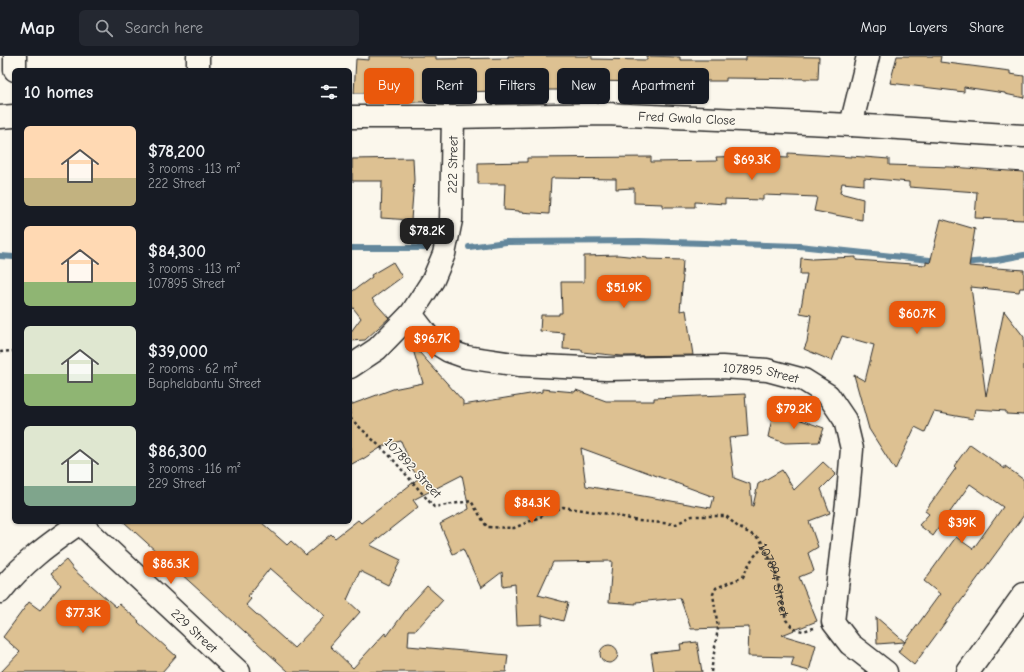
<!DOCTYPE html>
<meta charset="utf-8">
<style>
:root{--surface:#171b24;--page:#242831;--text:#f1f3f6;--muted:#9ea1a6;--line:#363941;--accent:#ea580c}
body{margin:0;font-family:"Comic Neue",sans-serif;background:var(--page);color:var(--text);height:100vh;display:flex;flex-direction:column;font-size:15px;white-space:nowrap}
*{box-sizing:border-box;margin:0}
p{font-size:13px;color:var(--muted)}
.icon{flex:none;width:22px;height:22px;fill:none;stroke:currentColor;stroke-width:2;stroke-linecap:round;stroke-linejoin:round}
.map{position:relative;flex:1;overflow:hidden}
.side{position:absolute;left:12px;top:12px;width:340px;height:456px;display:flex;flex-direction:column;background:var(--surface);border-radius:6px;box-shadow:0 1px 3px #0004}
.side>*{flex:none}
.hud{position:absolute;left:364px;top:12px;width:380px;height:36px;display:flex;gap:8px}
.price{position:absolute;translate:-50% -34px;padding:0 9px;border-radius:8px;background:var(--accent);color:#fff;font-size:13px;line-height:26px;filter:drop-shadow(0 1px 2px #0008)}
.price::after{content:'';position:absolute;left:50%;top:24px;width:12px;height:9px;margin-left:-6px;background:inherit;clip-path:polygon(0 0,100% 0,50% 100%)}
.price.active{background:#222;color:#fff}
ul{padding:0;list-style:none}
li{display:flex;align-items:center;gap:12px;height:100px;padding:0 12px}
li span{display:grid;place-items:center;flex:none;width:112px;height:80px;border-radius:6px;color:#555}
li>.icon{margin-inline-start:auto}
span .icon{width:48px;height:48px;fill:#fffc;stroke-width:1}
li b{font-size:17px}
h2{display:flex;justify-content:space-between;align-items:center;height:48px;padding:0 12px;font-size:17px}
.pill{padding:0 14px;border-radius:6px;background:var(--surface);box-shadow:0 1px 3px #0004;font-size:14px;line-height:36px}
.pill.active{background:var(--accent);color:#fff}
header{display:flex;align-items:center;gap:24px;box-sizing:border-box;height:56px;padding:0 20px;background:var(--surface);border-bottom:1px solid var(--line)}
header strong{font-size:19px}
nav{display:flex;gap:22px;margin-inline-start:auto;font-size:14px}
.search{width:280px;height:36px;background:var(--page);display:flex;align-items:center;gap:10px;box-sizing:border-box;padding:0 14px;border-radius:6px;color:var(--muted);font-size:15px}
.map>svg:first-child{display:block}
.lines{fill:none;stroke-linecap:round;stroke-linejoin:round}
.stream{stroke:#63879c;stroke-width:6}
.building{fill:#ddc192;stroke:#2b2b2b;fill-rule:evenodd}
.minor-casing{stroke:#2b2b2b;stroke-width:25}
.path{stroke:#2b2b2b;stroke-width:2.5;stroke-dasharray:3 3;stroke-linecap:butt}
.minor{stroke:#fbf7ec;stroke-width:22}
.labels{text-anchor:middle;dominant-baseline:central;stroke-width:3;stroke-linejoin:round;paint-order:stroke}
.street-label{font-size:13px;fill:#2b2b2b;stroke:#fbf7ec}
</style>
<header>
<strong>Map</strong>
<div class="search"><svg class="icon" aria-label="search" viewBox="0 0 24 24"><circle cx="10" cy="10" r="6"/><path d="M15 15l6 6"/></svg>Search here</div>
<nav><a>Map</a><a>Layers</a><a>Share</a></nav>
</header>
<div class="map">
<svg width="1024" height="616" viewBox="0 0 1024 616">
<rect width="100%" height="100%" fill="#fbf7ec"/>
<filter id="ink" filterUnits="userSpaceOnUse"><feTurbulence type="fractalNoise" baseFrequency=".025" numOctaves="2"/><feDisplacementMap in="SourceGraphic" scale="8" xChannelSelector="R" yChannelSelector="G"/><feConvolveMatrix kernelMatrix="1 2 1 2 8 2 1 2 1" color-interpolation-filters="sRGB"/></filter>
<g filter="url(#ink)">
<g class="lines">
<g class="stream">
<path d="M469,191l37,-5 134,-1 159,5 140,15"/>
<path d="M350,192h76"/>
<path d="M0,200l14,1"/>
<path d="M962,207l35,-3 27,-5"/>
</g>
</g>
<g class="building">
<path d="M369,0h67v3l72,-1v-2h84v3l55,1v-4l33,1v3h66v-4l73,1 -1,22 -92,-1v3h-47v2l-14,-1 -1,6h-18v-6l-54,-1v5h-19v4h-79v1l-59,2v9h-39v-9h-42l2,-34 13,1z"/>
<path d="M897,0h44l-1,6 70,9v3l14,2v22l-19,-4v-1l-41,-6v5l-74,-9z"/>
<path d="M788,97l63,4v-1l38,3v6l62,2 73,5v48l-49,-2 2,-26 -68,-5v-5l-45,-4v7l-22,-2 -2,10 23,6 -1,21 -48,-9 3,-14 -54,-2v5l-38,-1v5l-30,-2v5h-32v-3l-29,-1v-15l-18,1v-10l-63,-1 -2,1 -2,35 -30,-2v-1l-15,-1 1,-26h-27v-21l49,-1v-4l124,-1v5l66,-1 -1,-4 29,-1 43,2z"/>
<path d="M413,102l1,22 -3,40 -30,-2 1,-37h-30v-22z"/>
<path d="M941,163l34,10 -6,37 55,4v18h-4l-1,4 -48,-5 15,109 18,-85 20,26v78l-18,-1v-3l-31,-2 -2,10 -39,-7 -9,20 -10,-5 -20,43 -26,-41 -15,-54 11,6 9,-36 -32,-9 -10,25 -28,-12 3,-7 4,-27 -11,-2 7,-39h-7l1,-16 11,1 44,-2v3l70,5v-3l4,1z"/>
<path d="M618,199l29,3v1l36,1 -1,16h1l-3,35 6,-1 7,45 -72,1 -39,-4v-2l-19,-1 1,-16 -24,-2 1,-16h18v-2h3l-1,-31h23v-26z"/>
<path d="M393,206l9,15 -30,22 17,19 -24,22 -15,1v-8l11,-15 -11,-14v-11l22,-16 -1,-2z"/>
<path d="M411,287l52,58v4l79,-13v-3l33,3 1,-2 30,11h48v-3l91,-4 3,42 -19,2 5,40 16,6 2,22h1l5,-22 24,-14 12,20 29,-28 13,12 -15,15 9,24 -21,8 9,26 -10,6 6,18 -15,6 18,44 -35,14 34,10 -7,26 -18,-5 3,-9 -46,-1 1,-29 -58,2 -11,-31 -44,4v2l-27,-2 3,-41 -59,1 -15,33 30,8 -5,18 -21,-6v9l-25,1 -2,-41 -12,2 -1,-14 -21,16 -18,-39 -10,5 -13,-30 29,-15 -7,-34 -49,25 5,7 -48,38 31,15 -13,25 -28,-14 -13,29 13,12 -30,34 23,22 32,-35 2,3 22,-30 18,-20 16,14 -27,30h-7l-1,16 100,9 -2,17h-217l-165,-150h137l26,23 4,-4 15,14 25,-21 4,4 23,-18 3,3 58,-45 -6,-8 -12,-29 -16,4 -22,14v-1l-13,7v-60l43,-16 30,-6zM581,392l133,49 -3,11 -125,-22zM270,512l55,48 -31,32 -48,-43 5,-6 -3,-3z"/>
<path d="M773,358l25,5 26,9 -5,14 -34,1 -17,-6z"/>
<path d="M970,388l35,25v-3l19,14v35l-110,150 -16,-13 7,-10 -28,2 -1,-27 29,25 35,-48 -16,-13 32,-44 17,12 30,-42 -33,-23 -37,52 -14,-11 10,-11 -4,-3 31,-43 -2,-2z"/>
<path d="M66,504l8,10 42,37 3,-3 20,17 -1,1 38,34 -14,16h-161l19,-20 -17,-15 26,-35 11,8 21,-25 -10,-12z"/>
<path d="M697,586l5,30h-48l-3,-19 30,-3 -1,-6z"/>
<circle cx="609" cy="598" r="9"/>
</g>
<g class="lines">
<defs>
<g id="minor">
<path d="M198,0v14"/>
<path d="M15,14v-14"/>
<path d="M0,61l14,-1"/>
<path id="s2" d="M350,61h103l153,-3 245,11 173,11"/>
<path d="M851,69l17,-69"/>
<path id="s3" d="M411,258l20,26 18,11 17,6 54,8 86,4 116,-2 45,3 37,10 24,15 17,25 7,29 -4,45 -15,128 17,22 36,28"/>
<path id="s4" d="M350,311l27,-18 34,-35 22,-34 11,-26 7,-34 2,-103"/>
<path id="s5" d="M80,467l159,149"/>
<path d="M0,536c22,-29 52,-50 81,-70"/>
<path d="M968,616l56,-78"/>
</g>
</defs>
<use href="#minor" class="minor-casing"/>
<g class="path">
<path d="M0,296l14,-1"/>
<path id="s1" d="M350,362l40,38 44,51 37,-6 16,26 27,1 49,-21 52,8 23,6 38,3 16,-8h34l12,11 22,12 15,30 11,51 8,9 9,2 11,-3"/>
<path d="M711,616l7,-44 -5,-34 3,-6 27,-11c6,-14 9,-20 21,-30"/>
</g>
<use href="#minor" class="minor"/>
</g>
</g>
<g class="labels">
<g class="street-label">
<text stroke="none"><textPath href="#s2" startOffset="337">Fred Gwala Close</textPath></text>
<text stroke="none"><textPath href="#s4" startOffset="240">222 Street</textPath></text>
<text stroke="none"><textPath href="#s3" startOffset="368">107895 Street</textPath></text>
<text transform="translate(413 412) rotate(47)">107892 Street</text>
<text stroke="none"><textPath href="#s1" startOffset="522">107894 Street</textPath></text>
<text stroke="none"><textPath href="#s5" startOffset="157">229 Street</textPath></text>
</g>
</g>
</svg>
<b class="price" style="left:752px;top:125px">$69.3K</b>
<b class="price active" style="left:427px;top:196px">$78.2K</b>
<b class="price" style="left:624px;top:253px">$51.9K</b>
<b class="price" style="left:917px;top:279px">$60.7K</b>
<b class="price" style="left:432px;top:304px">$96.7K</b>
<b class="price" style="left:794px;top:374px">$79.2K</b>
<b class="price" style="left:532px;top:468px">$84.3K</b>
<b class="price" style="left:962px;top:488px">$39K</b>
<b class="price" style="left:171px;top:529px">$86.3K</b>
<b class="price" style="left:83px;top:578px">$77.3K</b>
<div class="hud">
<a class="pill active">Buy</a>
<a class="pill">Rent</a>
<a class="pill">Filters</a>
<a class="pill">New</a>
<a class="pill">Apartment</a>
</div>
<section class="side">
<h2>10 homes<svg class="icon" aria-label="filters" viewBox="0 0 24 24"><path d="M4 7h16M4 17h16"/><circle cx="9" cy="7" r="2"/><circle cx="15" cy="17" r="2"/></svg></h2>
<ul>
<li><span style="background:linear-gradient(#ffd9b3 65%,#c2b280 0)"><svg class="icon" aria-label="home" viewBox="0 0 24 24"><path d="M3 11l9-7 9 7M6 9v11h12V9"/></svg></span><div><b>$78,200</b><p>3 rooms · 113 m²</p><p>222 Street</p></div></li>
<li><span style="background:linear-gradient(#ffd9b3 70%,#8fb573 0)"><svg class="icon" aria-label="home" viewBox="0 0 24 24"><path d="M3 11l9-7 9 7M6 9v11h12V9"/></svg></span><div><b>$84,300</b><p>3 rooms · 113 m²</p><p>107895 Street</p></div></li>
<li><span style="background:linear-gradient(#dfe7d0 60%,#8fb573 0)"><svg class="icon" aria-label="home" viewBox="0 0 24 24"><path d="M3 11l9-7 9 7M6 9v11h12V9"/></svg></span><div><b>$39,000</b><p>2 rooms · 62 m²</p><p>Baphelabantu Street</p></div></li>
<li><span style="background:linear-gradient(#dfe7d0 75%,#7fa58c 0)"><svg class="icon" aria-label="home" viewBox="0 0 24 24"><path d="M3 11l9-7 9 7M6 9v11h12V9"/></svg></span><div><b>$86,300</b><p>3 rooms · 116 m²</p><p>229 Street</p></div></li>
</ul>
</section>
</div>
